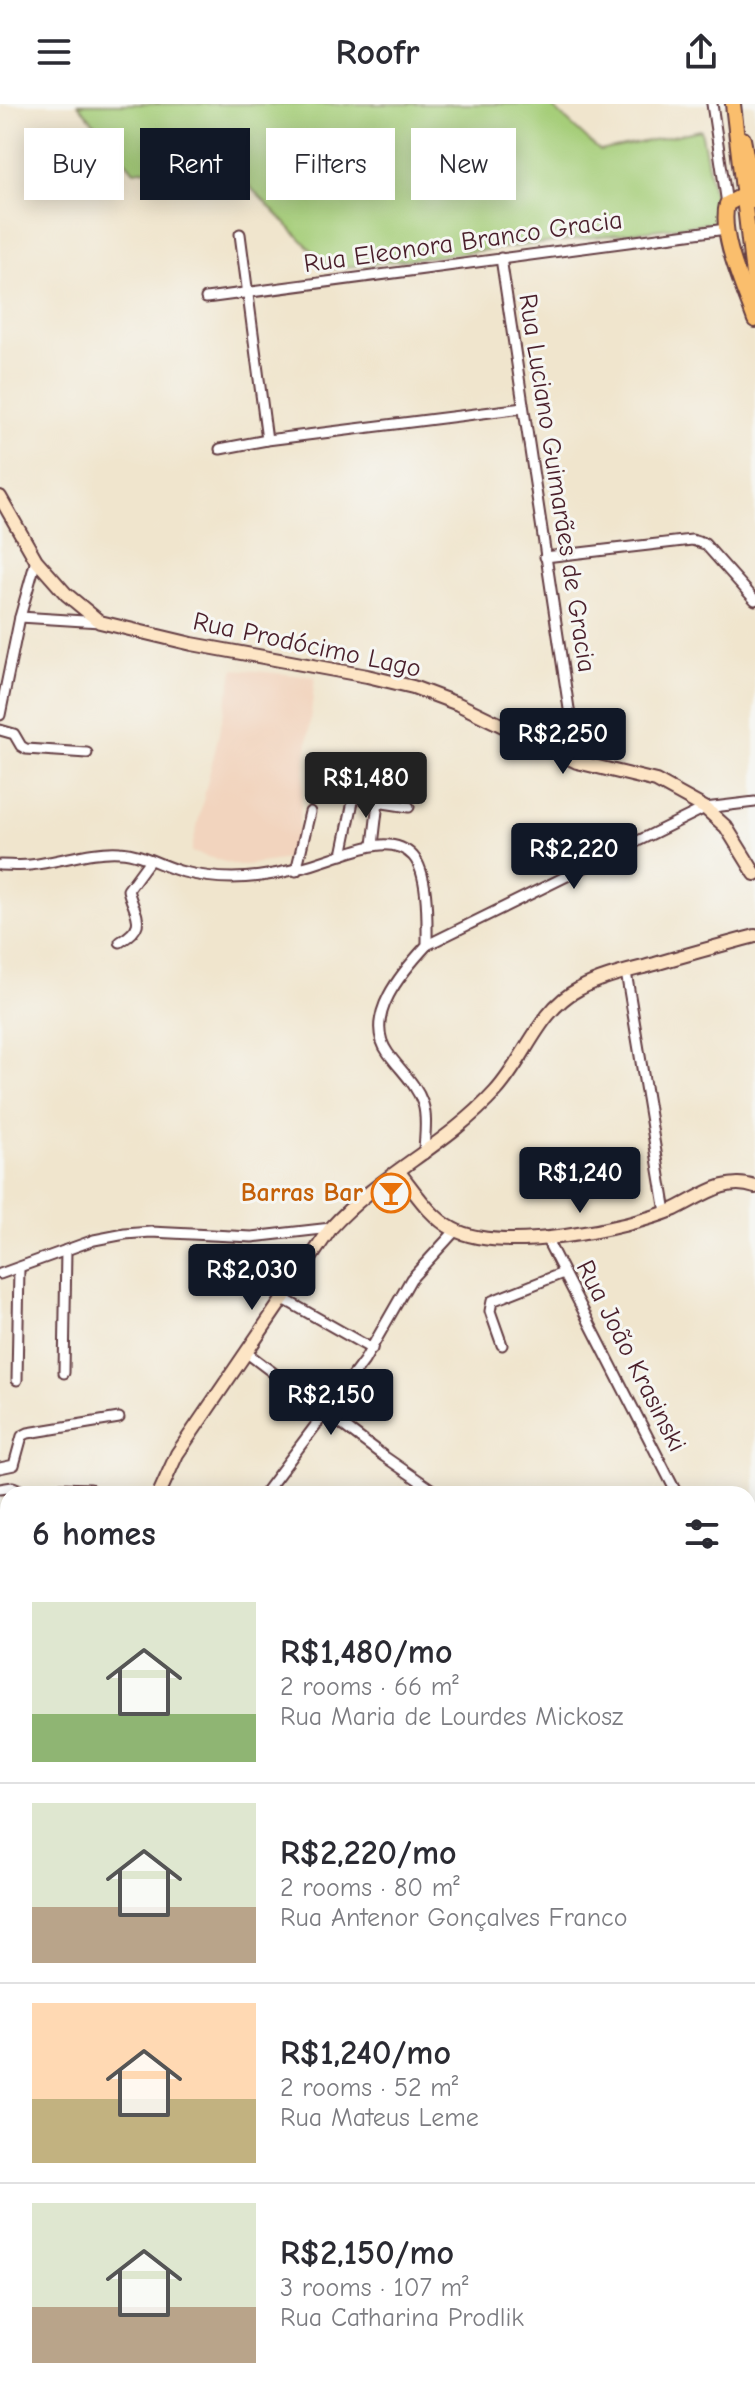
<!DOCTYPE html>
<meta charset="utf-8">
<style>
:root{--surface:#fff;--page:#f2f2f3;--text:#2b2b33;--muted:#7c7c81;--line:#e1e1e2;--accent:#111827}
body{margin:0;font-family:"Comic Neue",sans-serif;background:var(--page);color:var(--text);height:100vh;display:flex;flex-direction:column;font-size:30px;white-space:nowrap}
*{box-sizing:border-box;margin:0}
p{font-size:26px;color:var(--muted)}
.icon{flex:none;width:44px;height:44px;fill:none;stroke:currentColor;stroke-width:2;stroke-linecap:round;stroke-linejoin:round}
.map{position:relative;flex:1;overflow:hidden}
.drawer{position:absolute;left:0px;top:1382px;width:756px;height:912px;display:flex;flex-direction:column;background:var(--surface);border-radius:24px 24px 0 0;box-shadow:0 4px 20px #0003}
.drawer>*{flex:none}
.top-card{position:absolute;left:24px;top:24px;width:708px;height:72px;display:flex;gap:16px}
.price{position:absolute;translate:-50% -68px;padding:0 18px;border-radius:8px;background:var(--accent);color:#fff;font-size:26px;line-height:52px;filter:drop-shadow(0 2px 4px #0008)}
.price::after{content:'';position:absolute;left:50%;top:48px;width:24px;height:18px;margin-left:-12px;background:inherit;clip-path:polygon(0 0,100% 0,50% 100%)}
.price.selected{background:#222;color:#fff}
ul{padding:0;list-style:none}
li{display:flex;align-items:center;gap:24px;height:200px;padding:0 32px}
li+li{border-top:2px solid var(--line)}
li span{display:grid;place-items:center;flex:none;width:224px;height:160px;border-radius:0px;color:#555}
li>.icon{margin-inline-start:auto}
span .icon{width:96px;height:96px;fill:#fffc;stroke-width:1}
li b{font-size:34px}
h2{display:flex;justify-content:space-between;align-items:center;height:96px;padding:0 32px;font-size:34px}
.tag{padding:0 28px;border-radius:0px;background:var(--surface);box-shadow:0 4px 20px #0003;font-size:28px;line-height:72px}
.tag.selected{background:var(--accent);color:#fff}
header{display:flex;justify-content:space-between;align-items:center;height:104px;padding:0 32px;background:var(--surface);font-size:36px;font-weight:700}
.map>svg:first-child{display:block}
.built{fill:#f2d4be}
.green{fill:#a6ce79;stroke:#787652;stroke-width:2}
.water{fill:#51bbce;stroke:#4e6d7c;stroke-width:2}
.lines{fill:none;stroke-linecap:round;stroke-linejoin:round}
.street-casing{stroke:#633d43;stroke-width:13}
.secondary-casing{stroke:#633d43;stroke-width:16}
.primary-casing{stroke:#633d43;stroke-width:18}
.street{stroke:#fff;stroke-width:9}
.secondary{stroke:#fde5c5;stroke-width:12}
.primary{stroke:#fabe6d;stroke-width:14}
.labels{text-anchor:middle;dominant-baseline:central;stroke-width:6;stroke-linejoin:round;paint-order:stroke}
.street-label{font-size:26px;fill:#4a1f2b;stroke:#f6f6f2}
.food-label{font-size:26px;font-weight:bold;fill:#c56008;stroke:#f6f6f2;text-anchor:end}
</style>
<header><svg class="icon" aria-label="menu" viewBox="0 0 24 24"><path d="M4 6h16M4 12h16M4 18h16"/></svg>Roofr<svg class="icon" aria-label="share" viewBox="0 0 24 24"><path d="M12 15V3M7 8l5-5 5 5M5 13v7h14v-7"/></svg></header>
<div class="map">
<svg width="755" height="2294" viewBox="0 0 755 2294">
<rect width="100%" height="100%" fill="#f6f6f2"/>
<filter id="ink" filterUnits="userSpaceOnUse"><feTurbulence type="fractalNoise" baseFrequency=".0125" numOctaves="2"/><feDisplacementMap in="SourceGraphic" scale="16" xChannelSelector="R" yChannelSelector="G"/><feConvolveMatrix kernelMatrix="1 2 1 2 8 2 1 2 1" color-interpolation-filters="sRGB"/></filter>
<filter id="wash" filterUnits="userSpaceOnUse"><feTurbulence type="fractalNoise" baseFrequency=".006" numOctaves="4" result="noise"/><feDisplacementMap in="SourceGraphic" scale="32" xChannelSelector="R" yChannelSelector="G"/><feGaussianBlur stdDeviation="1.8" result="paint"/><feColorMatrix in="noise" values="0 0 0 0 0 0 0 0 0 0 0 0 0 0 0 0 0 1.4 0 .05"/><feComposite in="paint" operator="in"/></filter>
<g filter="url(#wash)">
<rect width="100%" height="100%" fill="#f0e5cd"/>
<path class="built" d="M234,565l81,8 -20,181 -56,8 -48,-14z"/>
<g class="green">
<path d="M78,0h471l51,47 101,-21 18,92 -389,47 -107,-110 -89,12z"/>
<path d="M748,2075h7v101l-7,-4z"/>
<path d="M121,2286h61l-18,8h-43z"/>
<path d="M210,2286h480l-3,8h-470z"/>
</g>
<path class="water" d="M229,2286h57l-1,8h-46z"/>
</g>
<g filter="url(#ink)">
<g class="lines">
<defs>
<g id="street">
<path d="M712,0l15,100"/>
<path d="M240,130l27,206"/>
<path d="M501,154l76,504"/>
<path d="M206,194l520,-69"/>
<path d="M220,345l47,-9 256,-32"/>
<path d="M545,453l147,-17 13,4 50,56"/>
<path d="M20,513l80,5"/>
<path d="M0,611l20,-98 16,-57"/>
<path d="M0,626l14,4 7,12 5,3 61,4"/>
<path d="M364,696l45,7"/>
<path d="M373,741l5,-43"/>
<path d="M342,751l16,-78"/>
<path d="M0,761c10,0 20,1 30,0 30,-3 61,-15 90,-13 22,1 43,15 64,20 51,13 100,3 148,-14 24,-8 60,-24 81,-2 16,18 14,66 14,89 -24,26 -65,72 -39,108 12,17 28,30 35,51 5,15 1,34 1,50"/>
<path d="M296,767l14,-59"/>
<path d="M120,838c29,-17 15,-26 8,-52l22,-30"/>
<path d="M427,841l278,-137 50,-6"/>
<path d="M626,868l40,240"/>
<path d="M546,1134l131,256"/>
<path d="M0,1170l94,-34 31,-6 26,-2 101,5 79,-9"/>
<path d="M282,1194l90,51"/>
<path d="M502,1241l-12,-34 2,-10 71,-28"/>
<path d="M247,1249l138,104 52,36"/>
<path d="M64,1269l2,-123"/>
<path d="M17,1276l2,-112"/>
<path d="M0,1364l14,-3 8,-29 6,-3 91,-15"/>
<path d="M61,1384l29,1 2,5"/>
<path d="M0,1385l13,-2 7,3 1,4"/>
<path d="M264,1390l100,-133 47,-82 44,-48"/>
<path d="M748,1476l7,4"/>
<path d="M748,1772l7,-7"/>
<path d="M748,1781l7,11"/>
</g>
<g id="secondary">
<path d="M0,393l36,63 30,34 34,28 92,22 175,32 46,11 45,17 119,58 79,19 49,27 21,19 29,47"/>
<path d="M399,1068c16,20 31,45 54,57 48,26 174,0 222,-20 26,-12 50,-33 80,-22"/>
<path d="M159,1390l18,-40 154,-226c48,-53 116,-83 164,-136 30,-32 44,-83 84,-103 24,-13 50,-18 76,-25 33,-10 67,-19 100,-28"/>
<path d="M2,1614l6,22"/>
<path d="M0,1984l8,-16"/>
<path d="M0,2144l8,45"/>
<path d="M27,2286l2,8"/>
</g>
<g id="primary">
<path d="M733,0l22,188"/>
<path d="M743,35l12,62"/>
<path d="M742,92l-15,8c-8,32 17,84 28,116"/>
</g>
</defs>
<use href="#street" class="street-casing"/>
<use href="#secondary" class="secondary-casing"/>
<use href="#primary" class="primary-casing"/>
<use href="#street" class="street"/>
<use href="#secondary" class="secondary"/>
<use href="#primary" class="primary"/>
</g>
</g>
<defs>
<symbol id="bar-ring" viewBox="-11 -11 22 22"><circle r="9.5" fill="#f6f6f2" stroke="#e8710a" stroke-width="1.5"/><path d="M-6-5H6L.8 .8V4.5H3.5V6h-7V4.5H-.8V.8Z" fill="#e8710a"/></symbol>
</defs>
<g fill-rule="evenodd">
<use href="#bar-ring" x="369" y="1067" width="44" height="44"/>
</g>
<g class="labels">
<g class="street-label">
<text transform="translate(463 138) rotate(-8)">Rua Eleonora Branco Gracia</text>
<text transform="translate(557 379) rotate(81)">Rua Luciano Guimarães de Gracia</text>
<text transform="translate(307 541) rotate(12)">Rua Prodócimo Lago</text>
<text transform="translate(631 1252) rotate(63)">Rua João Krasinski</text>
</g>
<g class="food-label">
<text x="363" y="1089">Barras Bar</text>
</g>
</g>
</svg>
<b class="price" style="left:563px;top:672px">R$2,250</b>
<b class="price selected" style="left:366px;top:716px">R$1,480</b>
<b class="price" style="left:574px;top:787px">R$2,220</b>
<b class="price" style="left:580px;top:1111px">R$1,240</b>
<b class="price" style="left:252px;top:1208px">R$2,030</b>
<b class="price" style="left:331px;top:1333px">R$2,150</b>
<div class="top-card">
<a class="tag">Buy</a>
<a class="tag selected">Rent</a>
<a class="tag">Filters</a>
<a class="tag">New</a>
</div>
<section class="drawer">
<h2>6 homes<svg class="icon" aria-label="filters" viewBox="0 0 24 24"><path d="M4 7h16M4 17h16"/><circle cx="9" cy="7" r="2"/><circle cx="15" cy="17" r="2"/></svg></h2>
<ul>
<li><span style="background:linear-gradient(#dfe7d0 70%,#8fb573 0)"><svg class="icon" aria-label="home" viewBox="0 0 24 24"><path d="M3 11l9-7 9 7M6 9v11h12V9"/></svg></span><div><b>R$1,480/mo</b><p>2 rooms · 66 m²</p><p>Rua Maria de Lourdes Mickosz</p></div></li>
<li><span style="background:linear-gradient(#dfe7d0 65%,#b9a48a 0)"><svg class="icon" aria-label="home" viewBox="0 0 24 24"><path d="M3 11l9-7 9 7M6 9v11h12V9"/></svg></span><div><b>R$2,220/mo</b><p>2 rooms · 80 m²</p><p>Rua Antenor Gonçalves Franco</p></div></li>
<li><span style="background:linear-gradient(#ffd9b3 60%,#c2b280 0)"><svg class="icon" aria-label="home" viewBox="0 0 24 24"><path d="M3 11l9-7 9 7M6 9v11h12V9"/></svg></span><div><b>R$1,240/mo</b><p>2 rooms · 52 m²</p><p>Rua Mateus Leme</p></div></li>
<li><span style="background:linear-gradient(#dfe7d0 65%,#b9a48a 0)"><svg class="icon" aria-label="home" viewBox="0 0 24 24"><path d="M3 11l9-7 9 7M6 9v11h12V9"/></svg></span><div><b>R$2,150/mo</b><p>3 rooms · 107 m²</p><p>Rua Catharina Prodlik</p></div></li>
</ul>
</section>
</div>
